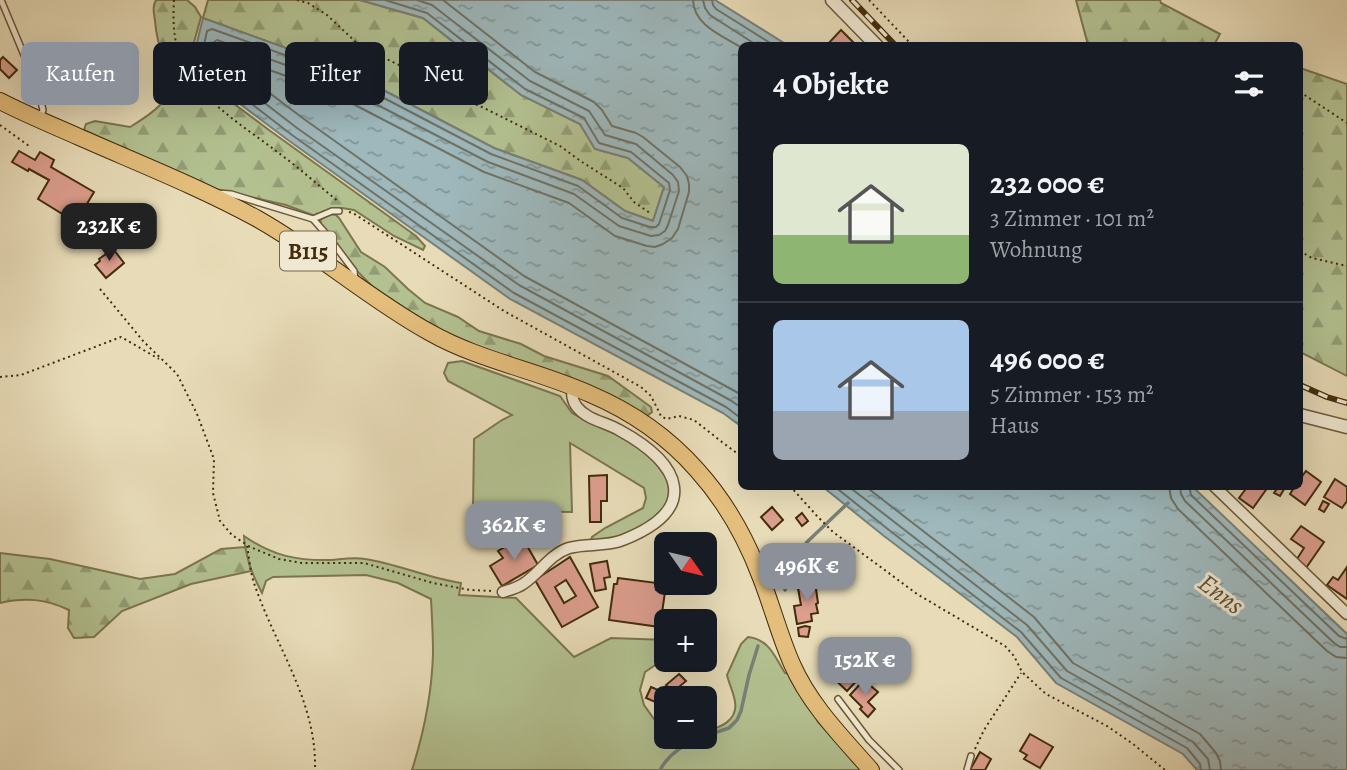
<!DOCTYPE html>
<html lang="de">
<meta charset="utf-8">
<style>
:root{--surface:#171b24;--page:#242831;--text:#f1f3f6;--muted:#9ea1a6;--line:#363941;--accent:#8c9099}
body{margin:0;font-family:Alegreya,serif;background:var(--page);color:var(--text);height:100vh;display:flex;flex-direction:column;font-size:26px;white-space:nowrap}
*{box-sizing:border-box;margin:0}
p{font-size:23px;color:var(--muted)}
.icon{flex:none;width:38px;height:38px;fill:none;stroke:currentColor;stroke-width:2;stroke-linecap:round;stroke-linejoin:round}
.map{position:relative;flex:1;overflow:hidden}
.drawer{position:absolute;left:738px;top:42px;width:565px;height:448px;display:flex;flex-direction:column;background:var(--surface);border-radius:10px;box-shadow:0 7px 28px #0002}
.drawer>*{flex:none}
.hud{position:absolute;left:21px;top:42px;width:612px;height:63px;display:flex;gap:14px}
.needle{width:46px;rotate:124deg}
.fabs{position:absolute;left:654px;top:532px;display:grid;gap:14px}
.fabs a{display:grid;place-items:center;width:63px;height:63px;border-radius:10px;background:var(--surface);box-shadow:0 7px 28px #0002;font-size:35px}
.price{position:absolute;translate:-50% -60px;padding:0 16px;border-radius:14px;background:var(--accent);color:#fff;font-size:23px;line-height:46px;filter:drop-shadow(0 2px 4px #0008)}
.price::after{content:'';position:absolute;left:50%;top:42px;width:21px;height:16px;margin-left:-10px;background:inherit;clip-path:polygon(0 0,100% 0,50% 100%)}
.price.current{background:#222;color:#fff}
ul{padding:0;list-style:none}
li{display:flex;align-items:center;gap:21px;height:175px;padding:0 35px}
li+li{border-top:2px solid var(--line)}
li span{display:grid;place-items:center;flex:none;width:196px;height:140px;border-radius:10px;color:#555}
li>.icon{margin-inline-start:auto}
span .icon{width:84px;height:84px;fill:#fffc;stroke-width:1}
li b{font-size:30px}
h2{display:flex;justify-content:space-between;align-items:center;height:84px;padding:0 35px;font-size:30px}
.tag{padding:0 24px;border-radius:10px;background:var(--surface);box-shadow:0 7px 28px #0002;font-size:24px;line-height:63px}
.tag.current{background:var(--accent);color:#fff}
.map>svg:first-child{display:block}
.grass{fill:#b3c191;stroke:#7b764e;stroke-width:2}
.forest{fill:url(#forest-firs);stroke:#7b764e;stroke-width:2}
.water{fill:url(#water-ripples);stroke:#7a8076;stroke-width:2}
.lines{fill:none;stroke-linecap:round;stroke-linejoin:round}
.shore{stroke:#707264;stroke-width:2}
.stream{stroke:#7a8076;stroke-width:3.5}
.building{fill:#dc9e8e;stroke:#432c0c;stroke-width:2;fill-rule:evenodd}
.service-casing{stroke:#6c5837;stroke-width:8}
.minor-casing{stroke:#6c5837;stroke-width:13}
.tertiary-casing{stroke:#6c5837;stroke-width:15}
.primary-casing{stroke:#432c0c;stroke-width:18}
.path{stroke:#432c0c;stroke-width:2;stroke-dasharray:2 3.5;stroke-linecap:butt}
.service{stroke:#f0e8d1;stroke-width:5}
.minor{stroke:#f0e8d1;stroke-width:10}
.tertiary{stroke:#f0e8d1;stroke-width:12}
.primary{stroke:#e4be7c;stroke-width:16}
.rail-casing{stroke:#432c0c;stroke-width:6}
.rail{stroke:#f0e8d1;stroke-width:3.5;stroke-dasharray:10;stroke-linecap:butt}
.labels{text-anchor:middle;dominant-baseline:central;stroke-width:6;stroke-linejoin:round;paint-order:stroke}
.shield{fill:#f0e8d1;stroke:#776447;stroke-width:2}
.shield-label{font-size:23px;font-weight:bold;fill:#432c0c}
.water-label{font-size:26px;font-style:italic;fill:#5a4f38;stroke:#f0e8d1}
</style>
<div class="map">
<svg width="1347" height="770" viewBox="0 0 1347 770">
<defs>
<pattern id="forest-firs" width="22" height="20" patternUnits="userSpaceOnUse" patternTransform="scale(1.75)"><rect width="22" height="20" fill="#b3c191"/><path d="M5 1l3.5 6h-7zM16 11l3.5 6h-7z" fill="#939d75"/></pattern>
<pattern id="water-ripples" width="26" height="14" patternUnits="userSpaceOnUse" patternTransform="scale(1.75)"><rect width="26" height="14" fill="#9eb8bc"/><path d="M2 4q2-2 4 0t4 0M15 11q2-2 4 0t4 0" fill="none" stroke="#829697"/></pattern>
</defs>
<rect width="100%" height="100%" fill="#e8dcb8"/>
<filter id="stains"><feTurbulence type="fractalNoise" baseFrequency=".00286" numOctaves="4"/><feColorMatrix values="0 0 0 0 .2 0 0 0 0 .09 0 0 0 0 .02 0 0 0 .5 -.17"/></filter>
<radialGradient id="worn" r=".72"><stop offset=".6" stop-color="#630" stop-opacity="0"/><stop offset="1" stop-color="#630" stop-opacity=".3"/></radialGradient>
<g class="grass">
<path d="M462,361l98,35 12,17 17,9 17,5 24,14 23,18 19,27 -2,17 -11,13 -41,25 -27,-1 1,-3 13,-9 38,-20 3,-10 -2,-10 -74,-45 2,69 -99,-1 1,-72 28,-19 10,-5 -64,-34 -4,-8 4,-10z"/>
<path d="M244,536c29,20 53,25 88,24 11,-1 22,-3 33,-1 33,5 63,19 96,24l-2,12 57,3 58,59 37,-19 56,2v17l-22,15 -5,18 4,15 10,14 13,5v13h38v-7c15,-1 33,-10 30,-28 -1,-9 -6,-18 -8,-27l14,-31 7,-7c21,2 27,20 37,36l7,2 26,47 44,48h-450c12,-38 20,-77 21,-117 0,-18 -1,-36 -2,-54l-33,-16 -32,-8 -93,2 -7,4 -4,12c-10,-19 -17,-36 -18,-57z"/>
</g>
<g class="forest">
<path d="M156,0h31l8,7 6,10 -13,47 5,9 76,57 147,106 9,10 -2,4 -29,-14 -40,-26 -12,-2 -14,2 -13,6 -29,-11 -75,-17 -127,-58 2,-6 9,-3 35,6c18,-11 47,-28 41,-54 -1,-5 -5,-10 -7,-15 -5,-11 -8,-25 -9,-37 -1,-8 -3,-14 1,-21z"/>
<path d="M208,0h152l63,18 98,77 59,29 15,25 33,9 36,29 -11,34 -28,-10 -43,-31 -88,-32 -153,-80 -138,-50z"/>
<path d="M1076,0h84l1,3 59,31 -6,11h-126z"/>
<path d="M1300,68l47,16v292l-47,-24z"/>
<path d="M330,214l6,1 3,3 22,34 24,15 23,22 17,14 33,14 21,14 42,13 23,12 64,20 43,31 1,5 -5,4 -53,-27 -72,-25 -74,-29 -58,-35 -17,-13 -15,-15 -37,-48 -1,-4z"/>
<path d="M245,547l6,24 -60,13 -69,27 -28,26 -20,1 -6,-10 1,-18c-23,-11 -44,-13 -69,-7v-50l50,6 90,20 35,-5 46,-25z"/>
</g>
<g class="water">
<path d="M360,0h355l69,43 2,2 -44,1v381l-19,-14 -213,-114 -222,-159 -97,-73 12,-49 138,50 153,80 88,32 43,31 28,10 11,-34 -36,-29 -33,-9 -15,-25 -59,-29 -98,-77z"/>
<path d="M823,487h370l154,147v136h-150l-14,-16 -127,-71 -39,-46 -133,-101z"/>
</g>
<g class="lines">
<g class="shore">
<path d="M385,0l42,13 98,76 59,29 15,25 32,9 38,31 1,7 -11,34 -3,3h-6l-28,-9 -44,-32 -87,-32 -153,-80 -126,-45 -5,2 -7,33 92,71 222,158 212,114 16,12"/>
<path d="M417,0l15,5 98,76 59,30 16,24 31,9 37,31 5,7 1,9 -11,34 -3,6 -6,4 -8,1 -32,-10 -45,-32 -86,-32 -153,-79 -118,-43 -3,2 -5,18 88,68 222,157 211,115 12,8"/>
<path d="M443,0l92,72 59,30 8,8 10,16 24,7 7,4 37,30 7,9 2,8v8l-11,37 -6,9 -9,6 -8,3 -8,-1 -32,-10 -46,-33 -85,-31 -154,-80 -99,-36 -3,1 -1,4 77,58 220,157 218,119"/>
<path d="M693,0c1,26 30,36 49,48"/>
<path d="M703,0l2,8 5,7 48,31"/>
<path d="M712,0l1,5 3,4 59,37"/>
<path d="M834,486l55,44 132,102 40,46 126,70 13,16 1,6"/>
<path d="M848,486l179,139 40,46 126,71 15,17 2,11"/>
<path d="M865,486l169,131 39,46 127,71 16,19 4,8 1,9"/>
<path d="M1169,486l2,12 7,11 149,142 9,6 11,1"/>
<path d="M1180,486l1,8 4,7 149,142 6,4h7"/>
<path d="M1189,486l2,9 148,141 8,3"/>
</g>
<g class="stream">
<path d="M785,590l9,-26 13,-22 41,-39"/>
<path d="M705,736l24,-8 8,-8 4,-9 8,-36 9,-29"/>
<path d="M660,770c10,-18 25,-26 44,-33"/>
</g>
</g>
<g class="building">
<path d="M841,30l16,16h-31z"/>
<path d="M3,57l14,13 -8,8 -9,-9v-9z"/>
<path d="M19,151l16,9 5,-8 14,8 -3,7 43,25 -12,20 -7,-4 -6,10 -31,-19 11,-19 -20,-11 -1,2 -16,-9z"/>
<path d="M114,250l10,13 -18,15 -11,-13 5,-4 -1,-2 11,-8 1,1z"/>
<path d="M1306,471l15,11 -16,23 -15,-11 5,-8h5v-7z"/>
<path d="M607,475v26h-6v21h-11l-1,-46z"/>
<path d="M1335,479l12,8v14l-5,7 -18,-11z"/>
<path d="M1248,486h25l-2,3 -3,-2 -15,21 -14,-10z"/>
<path d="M1279,486h7l-6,10 -6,-3z"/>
<path d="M1323,501l6,3 -5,8 -5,-3z"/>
<path d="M772,507l11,13 -11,10 -11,-13z"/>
<path d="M802,513l6,8 -6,5 -6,-8z"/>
<path d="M1301,526l23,16 -18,26 -9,-9 7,-11 -13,-9z"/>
<path d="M520,538l5,7 1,-1 12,21 -36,21 -12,-20 13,-8 -5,-7z"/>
<path d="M775,547l3,9 -10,3 -3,-8z"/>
<path d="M570,557l28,50 -36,20 -27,-47zM566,580l10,16 -12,7 -9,-16z"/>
<path d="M607,561l3,16 -6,1 2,11 -11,2 -5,-27z"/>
<path d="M1347,567v32l-20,-14 6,-8 5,3z"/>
<path d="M618,578l39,5 -1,7 9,2 -5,35 -51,-7 5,-36h3z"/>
<path d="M815,582l3,21 -2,1 2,9 -7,1 1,7 -15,3 -3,-18 7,-1 -3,-17 5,-1 -1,-3z"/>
<path d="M805,626l5,1 -2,10 -9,-1 -1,-8z"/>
<path d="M882,658l5,5 -5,6 -5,-4z"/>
<path d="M836,664l11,10 6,-7 9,8 -15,16 -19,-18z"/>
<path d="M679,674l7,7 -13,11 -7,-7z"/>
<path d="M864,680l14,12 -10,10 7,7 -7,8 -8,-8 2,-2 -12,-12z"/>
<path d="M651,687l25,11h-9v9l-21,-9z"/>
<path d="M1030,734l23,13 -13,21 -16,-9 3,-4 -7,-4z"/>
<path d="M980,752l11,7 -6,11h-15z"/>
</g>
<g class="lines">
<defs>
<g id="service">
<path d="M1,0l36,86 6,24 -3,8"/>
<path d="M217,193l14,1 82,25 14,16 27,36 1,9"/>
<path d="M313,219l19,-8h7"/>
<path d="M838,699l31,41 30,30"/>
<path d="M967,770l4,-14"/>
</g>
<g id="minor">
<path d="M1214,486l133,128"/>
<path d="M503,592c6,-2 14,-4 20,-8 16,-10 27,-30 46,-36 17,-5 37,-1 54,-8 78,-31 59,-76 -4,-110 -13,-8 -32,-10 -42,-23 -5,-6 -5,-12 -5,-20"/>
</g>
<g id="tertiary">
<path d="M832,0l45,46"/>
<path d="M1300,415l47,12"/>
</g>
<path id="primary" d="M0,101c25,13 52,24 79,36 59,26 120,50 177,81 61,34 113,81 173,114 51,29 108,38 161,62 40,17 78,43 107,76 29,32 49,68 64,108 11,28 19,59 31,86 18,41 50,73 79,106"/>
</defs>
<use href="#service" class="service-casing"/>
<use href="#minor" class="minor-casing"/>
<use href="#tertiary" class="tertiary-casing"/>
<use href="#primary" class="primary-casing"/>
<g class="path">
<path d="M174,0c-1,17 -1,37 5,53 16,45 62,71 97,98 22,16 42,34 63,51"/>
<path d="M297,0l11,3 19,12 33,31 41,20 42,24 41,18 76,38 22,16 41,26 11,14 16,11"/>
<path d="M869,0l44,46"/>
<path d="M1300,92l47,31"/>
<path d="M0,125l29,21"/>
<path d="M349,212l4,1 151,98 137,76 10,9 10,20 5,3 13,-3 15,4 28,22 20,15"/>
<path d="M1300,251l12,7 35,8"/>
<path d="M100,289l44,53 33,32 20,40 17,45 -1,34 7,28 12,14 15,10c2,12 3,26 7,38 21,63 63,118 61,187"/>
<path d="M0,377l21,-2 100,-38 38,22"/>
<path d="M790,486l27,30 16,16 49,36 35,26 88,52 9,10 8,16 24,22 61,32 26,18 32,26"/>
<path d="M248,546l31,13 23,4h62l69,20 37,7 22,1"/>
<path d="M975,749l9,-19 37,-57"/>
</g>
<use href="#service" class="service"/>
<use href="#minor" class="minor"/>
<use href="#tertiary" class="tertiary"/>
<use href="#primary" class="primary"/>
<defs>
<g id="rail">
<path d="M852,0l44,46"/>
<path d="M1300,385l27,12 20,6"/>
</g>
</defs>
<use href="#rail" class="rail-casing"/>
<use href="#rail" class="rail"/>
</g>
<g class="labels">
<rect class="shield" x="280" y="231.5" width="56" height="39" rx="5"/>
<g class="shield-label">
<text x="308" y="251">B115</text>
</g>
<g class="water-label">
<text transform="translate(1221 594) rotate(37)">Enns</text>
</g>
</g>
<rect width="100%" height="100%" filter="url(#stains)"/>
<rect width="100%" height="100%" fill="url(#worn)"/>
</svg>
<div class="fabs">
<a><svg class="needle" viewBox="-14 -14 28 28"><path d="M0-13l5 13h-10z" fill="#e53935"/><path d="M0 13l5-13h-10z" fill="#9ea1a6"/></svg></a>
<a>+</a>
<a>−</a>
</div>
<b class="price current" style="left:109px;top:263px">232K €</b>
<b class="price" style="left:514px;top:562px">362K €</b>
<b class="price" style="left:807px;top:603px">496K €</b>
<b class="price" style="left:865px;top:697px">152K €</b>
<div class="hud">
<a class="tag current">Kaufen</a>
<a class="tag">Mieten</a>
<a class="tag">Filter</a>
<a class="tag">Neu</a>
</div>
<section class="drawer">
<h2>4 Objekte<svg class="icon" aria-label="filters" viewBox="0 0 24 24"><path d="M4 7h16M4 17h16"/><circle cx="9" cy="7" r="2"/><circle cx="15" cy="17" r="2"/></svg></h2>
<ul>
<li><span style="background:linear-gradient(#dfe7d0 65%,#8fb573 0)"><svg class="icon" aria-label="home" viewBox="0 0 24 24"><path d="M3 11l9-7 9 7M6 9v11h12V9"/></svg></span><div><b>232 000 €</b><p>3 Zimmer · 101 m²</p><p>Wohnung</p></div></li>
<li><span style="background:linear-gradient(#a9c7e8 65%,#9aa5b1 0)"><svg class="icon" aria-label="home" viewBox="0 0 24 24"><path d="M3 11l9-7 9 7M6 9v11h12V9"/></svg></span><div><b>496 000 €</b><p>5 Zimmer · 153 m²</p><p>Haus</p></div></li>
</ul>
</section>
</div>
